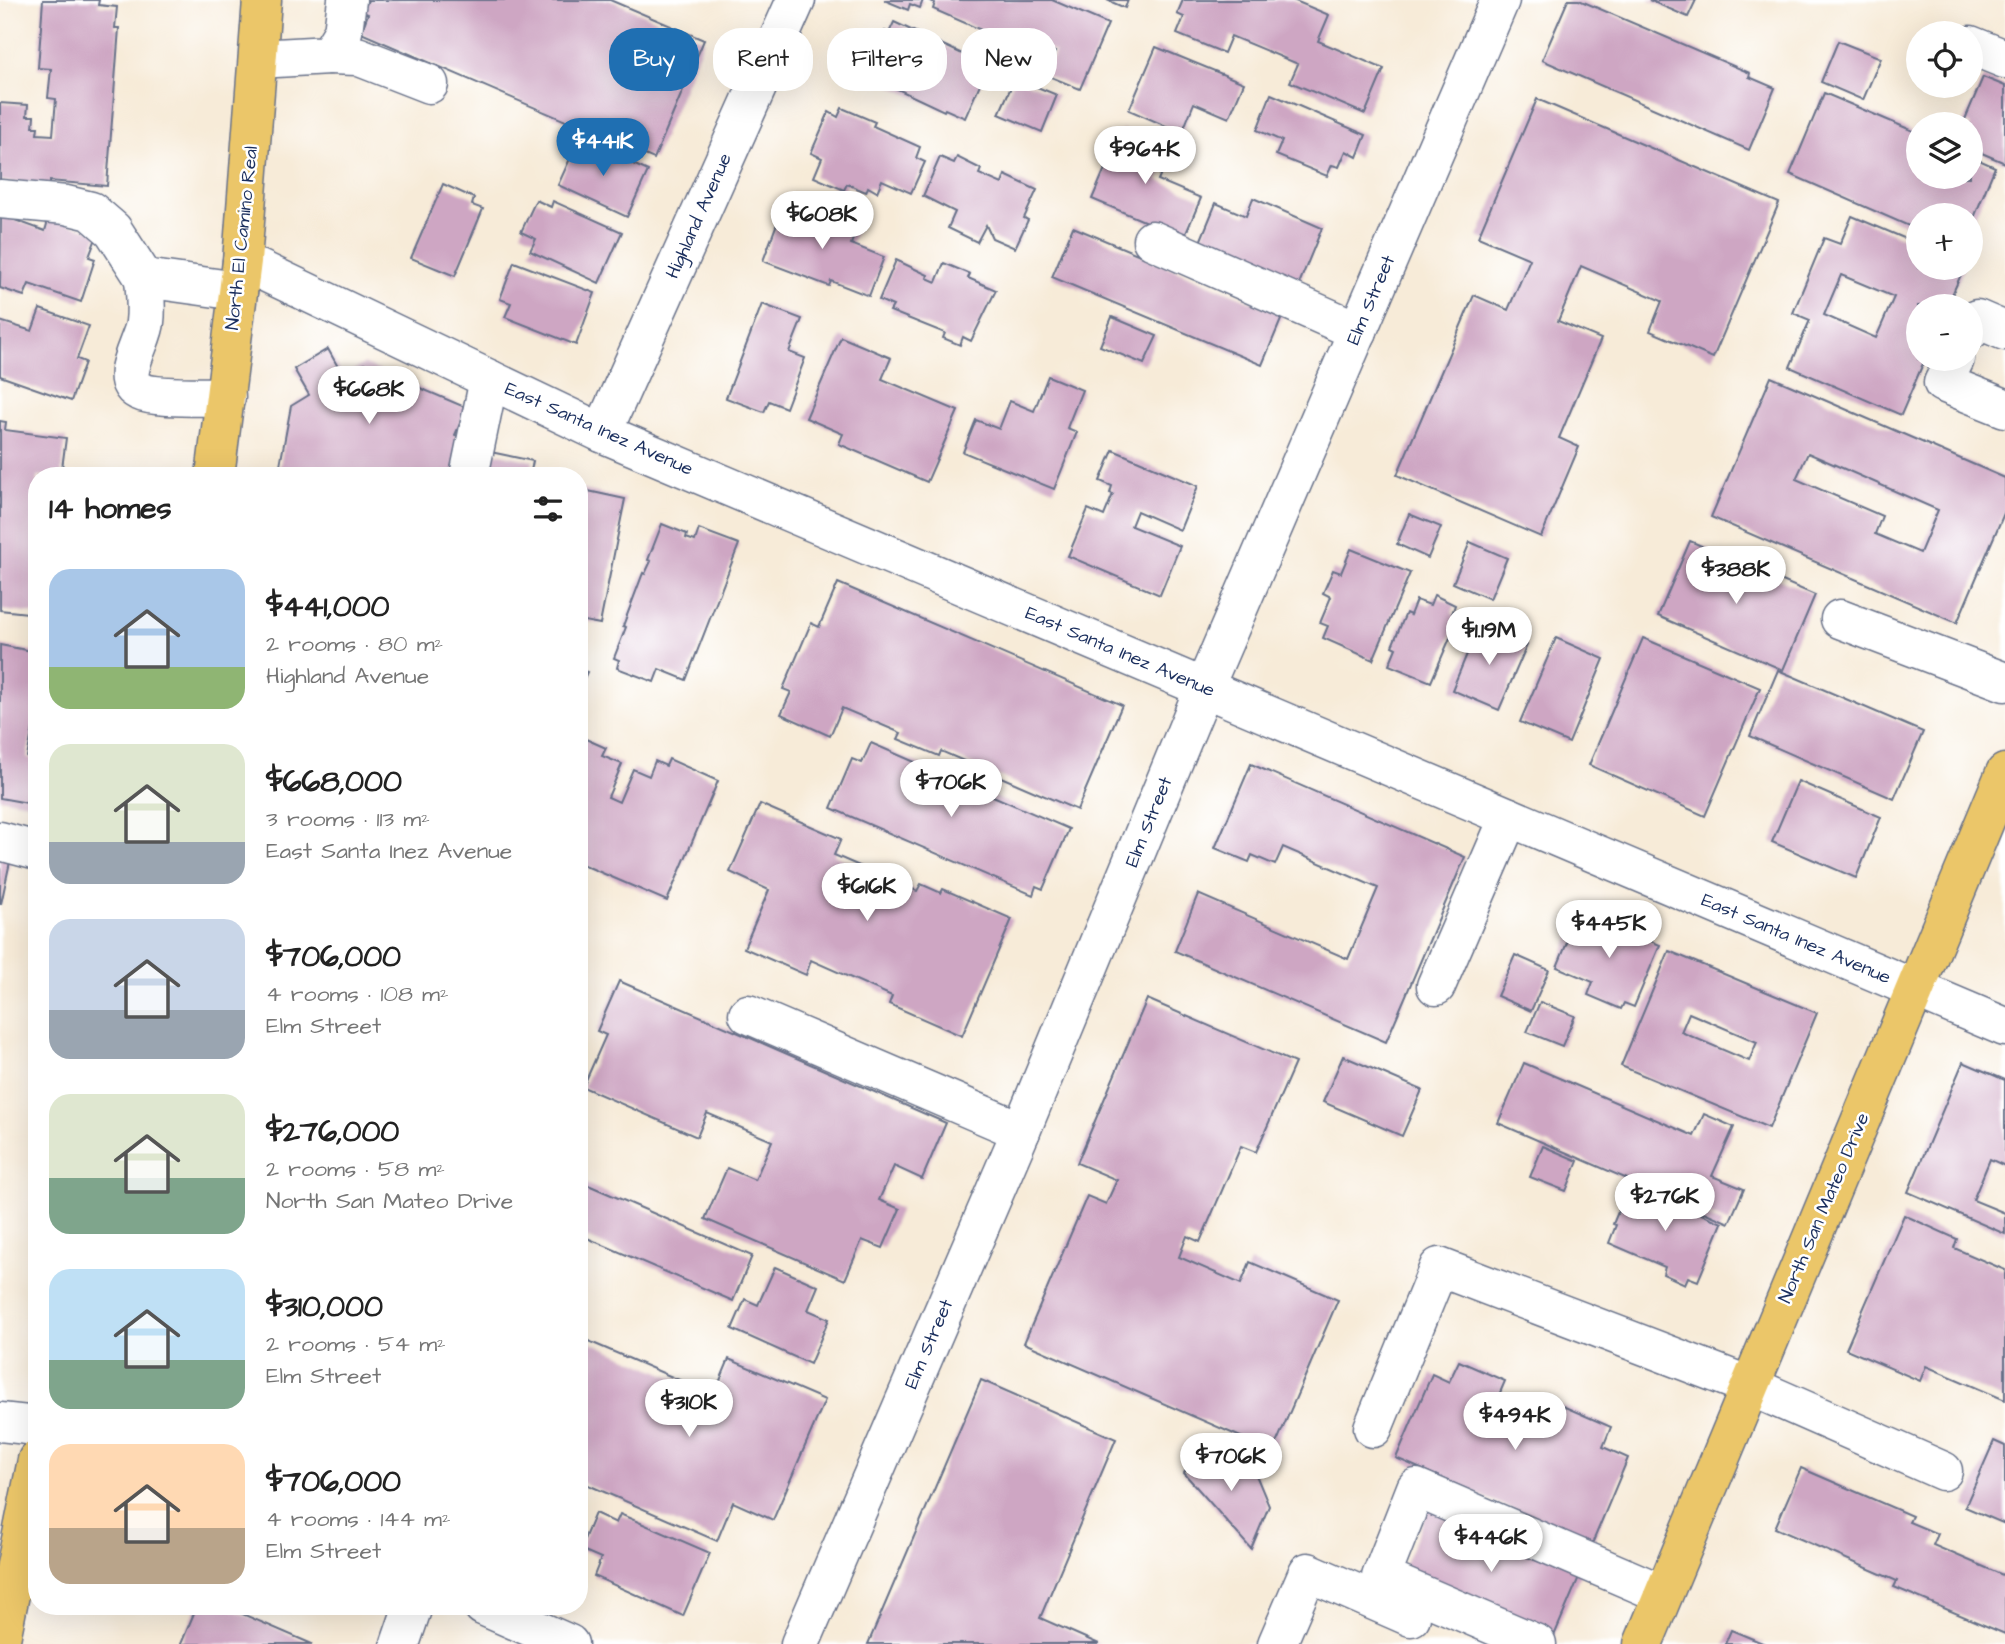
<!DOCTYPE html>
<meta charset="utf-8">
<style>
:root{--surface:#fff;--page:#f6f6f6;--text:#222;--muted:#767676;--accent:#1f6fb2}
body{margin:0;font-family:"Architects Daughter",sans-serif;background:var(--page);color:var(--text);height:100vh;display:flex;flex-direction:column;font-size:26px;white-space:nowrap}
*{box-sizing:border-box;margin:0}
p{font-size:23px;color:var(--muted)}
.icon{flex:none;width:38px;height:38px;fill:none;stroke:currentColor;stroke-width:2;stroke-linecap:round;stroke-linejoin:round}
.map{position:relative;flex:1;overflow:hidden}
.panel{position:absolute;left:28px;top:467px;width:560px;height:1148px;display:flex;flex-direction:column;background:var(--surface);border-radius:28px;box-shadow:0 7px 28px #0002}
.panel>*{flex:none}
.guide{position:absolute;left:609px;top:28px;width:665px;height:63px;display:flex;gap:14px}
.tools{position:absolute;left:1906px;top:21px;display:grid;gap:14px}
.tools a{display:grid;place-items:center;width:77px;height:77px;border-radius:50%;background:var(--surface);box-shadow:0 7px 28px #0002;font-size:35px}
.price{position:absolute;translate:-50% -60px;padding:0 16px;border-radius:24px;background:#fff;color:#222;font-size:23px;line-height:46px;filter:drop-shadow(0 2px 4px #0008)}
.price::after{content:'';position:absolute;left:50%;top:42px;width:21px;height:16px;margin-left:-10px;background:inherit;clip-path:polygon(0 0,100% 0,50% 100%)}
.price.current{background:var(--accent);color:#fff}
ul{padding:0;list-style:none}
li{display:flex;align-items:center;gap:21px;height:175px;padding:0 21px}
li span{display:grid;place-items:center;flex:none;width:196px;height:140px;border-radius:21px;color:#555}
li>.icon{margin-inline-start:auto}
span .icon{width:84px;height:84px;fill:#fffc;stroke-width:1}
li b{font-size:30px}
h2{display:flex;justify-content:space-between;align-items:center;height:84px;padding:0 21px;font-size:30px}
.pill{padding:0 24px;border-radius:28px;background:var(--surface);box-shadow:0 7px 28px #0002;font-size:24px;line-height:63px}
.pill.current{background:var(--accent);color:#fff}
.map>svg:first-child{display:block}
.building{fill:#cea6c3;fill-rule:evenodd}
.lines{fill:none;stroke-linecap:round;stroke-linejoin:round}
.minor-casing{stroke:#687189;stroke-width:41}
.major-casing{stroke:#687189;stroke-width:41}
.minor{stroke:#fff;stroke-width:38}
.major{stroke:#ebc669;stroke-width:38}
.labels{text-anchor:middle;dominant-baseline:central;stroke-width:5;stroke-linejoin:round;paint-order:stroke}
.street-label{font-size:19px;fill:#1b2f5e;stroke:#fff}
</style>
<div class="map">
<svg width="2005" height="1644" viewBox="0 0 2005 1644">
<rect width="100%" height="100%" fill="#fff"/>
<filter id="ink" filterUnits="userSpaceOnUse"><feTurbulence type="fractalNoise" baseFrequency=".0143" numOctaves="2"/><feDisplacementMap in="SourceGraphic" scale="14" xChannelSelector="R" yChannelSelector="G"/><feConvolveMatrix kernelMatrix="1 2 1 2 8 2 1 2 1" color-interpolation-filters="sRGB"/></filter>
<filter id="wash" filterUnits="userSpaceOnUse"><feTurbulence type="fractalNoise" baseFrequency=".00686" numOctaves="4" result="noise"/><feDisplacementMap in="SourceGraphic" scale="28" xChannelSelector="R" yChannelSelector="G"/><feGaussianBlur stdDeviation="1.57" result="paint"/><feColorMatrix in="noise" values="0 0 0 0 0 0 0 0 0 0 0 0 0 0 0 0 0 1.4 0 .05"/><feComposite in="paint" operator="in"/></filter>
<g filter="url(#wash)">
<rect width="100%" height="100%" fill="#f7ebd8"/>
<g id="blocks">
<g class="building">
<path d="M43,0h56l-1,5 19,2 -2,21h4l-12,158 -57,-5v4l-50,-4v-78l28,2 -1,11h7l-1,11h5l-1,7 16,1 3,-36 -8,-1 3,-29 -13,-1z"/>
<path d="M368,0h242l94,40 -50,119 -293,-126 7,-19 -5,-2z"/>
<path d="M884,0h39l-3,8 -10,-4 -2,6z"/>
<path d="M929,0h123l56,24 -28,65 -34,-14 9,-23 -29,-13 -4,9 -89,-39 2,-6z"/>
<path d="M1107,0h21l-3,8z"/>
<path d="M1183,0h110l36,15 -11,26 66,28 -19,45 -75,-32 8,-18 -67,-28 -7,17 -47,-19 7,-17 -7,-3z"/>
<path d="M1568,0h11l171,73 -1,4 26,11 -26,62 -207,-90z"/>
<path d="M1649,0h47l-8,17z"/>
<path d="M894,22l94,44 -23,52 -20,-9 -1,2 -87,-41 11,-24 9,4 8,-19 4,2z"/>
<path d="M1838,41l43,17 -18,42 -42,-18z"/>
<path d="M1156,47l88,36 -15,35 -35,-15 -12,30 -53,-23z"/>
<path d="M1983,77l22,9v77l-35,-15v-24h-7z"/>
<path d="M1015,78l42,17 -15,37 -43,-18z"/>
<path d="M1824,93l94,40v44h52v-21l25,11 -24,58 -1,-10h-52v15l-128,-56z"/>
<path d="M1271,94l95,41 -9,22 -11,-6 -7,16 -7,-2 -5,11 -51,-21 6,-14 -25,-11z"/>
<path d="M1537,99l242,104 -66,155 -63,-27 12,-30 -81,-35 -23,55 43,18 -42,99 20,9 -38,90 -144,-62 77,-180 34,15 22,-51 -52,-22z"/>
<path d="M842,108l33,14 -2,4 47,21 -4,11 9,4 -14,31 -29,-13 -5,12 -9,-5 -2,5 -19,-8 -3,6 -30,-13 8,-19 -11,-5 18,-41 9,5z"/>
<path d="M1122,129l49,21 -13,30 43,18 -17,40 -92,-39z"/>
<path d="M579,139l69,32 -21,46 -69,-32z"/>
<path d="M940,157l14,6 3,-6 24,12 -2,5 23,10 3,-9 32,15 -13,28 4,2 -13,28 -23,-10 -6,-13 -9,17 -29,-14 7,-16 -32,-16z"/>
<path d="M443,184l31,14 -2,7 11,4 -28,67 -44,-18z"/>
<path d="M1253,198l69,30 -23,56 -99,-42 16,-39 30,13z"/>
<path d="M536,200l15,7 2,-6 69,31 -23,51 -69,-32 6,-12 -15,-7z"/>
<path d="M785,202l72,27 -6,15 33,13 -15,39 -38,-15 -2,5 -66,-25z"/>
<path d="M1,215l44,16 4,-14 49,16 -9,24 6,2 -14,43 -52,-18 -5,12 -24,-8z"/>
<path d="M1852,216l66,28v24h46l-17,38h-29v53h7l-24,56 -111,-48 20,-47 -17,-7 31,-75 16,6zM1841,275l53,22 -18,41 -52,-23z"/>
<path d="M1073,227l210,88 -21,50 -210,-88z"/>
<path d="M896,260l32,15 -1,3 9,4 8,-19 26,11 -2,4 28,12 -25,51 -8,-4 -3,8 -17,-7 2,-5 -55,-22 3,-5 -14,-6z"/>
<path d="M514,262l81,31 -19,52 -71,-28 6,-14 -11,-4z"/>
<path d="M762,304l40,15 -13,33 16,6 -19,50 -17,-7 -5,11 -38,-14z"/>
<path d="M40,309l49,17 -12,33 8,3 -14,39 -71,-25v-55l32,10z"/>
<path d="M1112,317l45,19 -13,28 -44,-18z"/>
<path d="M841,337l50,21 -9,21 76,32 -31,71 -88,-38 4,-10 -37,-16z"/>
<path d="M328,349l15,27 21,-12 103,44 -12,27 9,3 -4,38h-182l13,-70 18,-11 -15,-26z"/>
<path d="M1048,376l34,14 -15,38 10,4 -23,57 -91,-37 13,-32 23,9 11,-28 24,10z"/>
<path d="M1771,377l234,101v33l-48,112 -246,-106zM1808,453l130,57 -18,43 -45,-19 7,-18 -86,-37z"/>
<path d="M0,421l6,1 -1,8 61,8 -5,38h-24v138l-37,-4z"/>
<path d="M1113,450l85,36 -18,44 -43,-19 -6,15 49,20 -20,49 -92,-39 20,-47 16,7 9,-22 -3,-1 2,-7 -12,-5z"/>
<path d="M486,451l47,10 -3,15h-49z"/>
<path d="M579,489l46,10 -25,125 -21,-4z"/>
<path d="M1409,514l32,13 -13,31 -31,-14z"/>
<path d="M662,524l25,10 -1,4 9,3 4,-12 40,15 -53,136 -27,-11 -5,13 -37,-14 2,-8 -5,-2 12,-31 -3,-1 20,-53 2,1 6,-13 -3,-1z"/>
<path d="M1690,541l125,54 -32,75 -125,-54z"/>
<path d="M1470,542l37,16 -17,41 -37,-16z"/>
<path d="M1351,549l59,24 -37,87 -50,-22 5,-12 -8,-3 11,-26 -8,-4 10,-23 8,3z"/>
<path d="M838,583l284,122 -45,105 -136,-59 -2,5 -41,-17 3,-6 -59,-25 -12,28 -49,-22 10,-22 -8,-3 28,-66 8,4z"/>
<path d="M1434,595l21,10 -3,9 7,3 -28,65 -42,-17 7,-17 -4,-2 14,-33 4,2 6,-15 14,5z"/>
<path d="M1479,625l48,20 -28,65 -47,-20z"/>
<path d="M1556,638l48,21 -35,84 -49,-21z"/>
<path d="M1643,638l117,50 -55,128 -116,-51z"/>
<path d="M0,645l37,7v56l-10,49 10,4 -9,42 -28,-5z"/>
<path d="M579,669l8,3 -8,17z"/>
<path d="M1778,670l145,62 -29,67 -144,-63z"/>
<path d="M579,736l27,12 -4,8 20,8 -14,33 11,5 14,-33 16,7 6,-15 11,5 3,-7 49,22 -51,120 -88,-38z"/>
<path d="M871,743l198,86 -26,60 -7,-3 -3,9 -202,-87 21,-49 10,4z"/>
<path d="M1251,764l214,93 -79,185 -211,-91 23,-57 150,65 30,-71 -95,-41 -8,18 -23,-10 -3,7 -34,-14z"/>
<path d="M1798,781l83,36 -25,61 -84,-36z"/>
<path d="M760,804l81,35 -7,16 83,36 4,-7 20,9 2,-4 69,30 -50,117 -73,-32 3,-8 -81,-36 -5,15 -62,-27 25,-58 -39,-18z"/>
<path d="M0,854l11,3 -10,47h-1z"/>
<path d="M1580,911l80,34 -26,62 -10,-4 -3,6 -33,-14 5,-13 -36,-15z"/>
<path d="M1669,951l148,62 -48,115 -148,-62zM1689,1013l68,29 -8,19 -68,-29z"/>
<path d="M1515,955l34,15 -18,41 -34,-15z"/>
<path d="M619,981l327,142 -24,56 -28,-13 -15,34 21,9 -17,39 -21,-8 -17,40 -140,-61 22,-51 28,12 17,-39 -65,-28 -10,24 -114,-50 23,-52 -9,-4z"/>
<path d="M1147,999l148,64 -39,89 -15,-6 -41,96 -13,-6 -8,21 62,27 9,-22 88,38 -65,151 -249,-108 63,-147 19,8 11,-24 -40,-17z"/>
<path d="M1540,1002l35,14 -13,30 -35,-14z"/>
<path d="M1343,1056l79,34 -20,46 -79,-34z"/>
<path d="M1963,1062l42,18v86l-15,-7 -17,41 32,13v21l-97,-42z"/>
<path d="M1524,1063l170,73 10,-22 30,13 -22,49 32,13 -15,34 -231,-100z"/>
<path d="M1543,1146l35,15 -12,30 -36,-14z"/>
<path d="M579,1181l173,75 -19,45 -148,-64 -6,14z"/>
<path d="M1630,1183l92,40 -24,58 -10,-4 -3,7 -22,-10 2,-7 -56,-24 7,-18 -3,-1z"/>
<path d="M1904,1215l53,24 -3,9 51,22v130l-79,-34 -6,15 -74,-32z"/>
<path d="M775,1267l43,19 -10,24 21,9 -19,45 -78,-35 13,-30 13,6z"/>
<path d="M579,1337l135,58 15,-36 96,41 -52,120 -40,-18 -16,39 -138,-60z"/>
<path d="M1459,1361l46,20 -9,21 44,19 9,-21 62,27 -8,20 25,11 -36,86 -196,-86 36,-84 17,8z"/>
<path d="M981,1380l135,59 -76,179 59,26h-231z"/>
<path d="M1994,1441l11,5v78l-40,-17z"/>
<path d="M1196,1451l58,19 15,36 -18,43 -67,-76z"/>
<path d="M1801,1468l111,48 -3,6 29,12 -5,11 72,31v58l-111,-47 3,-6 -122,-53z"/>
<path d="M1431,1504l151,66 -31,73 -152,-66z"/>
<path d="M595,1513l21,10 4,-9 90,39 -27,63 -89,-40 7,-18 -21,-9z"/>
<path d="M197,1606h27l88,38h-131z"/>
<path d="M1731,1630l34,14h-40z"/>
</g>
</g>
</g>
<g filter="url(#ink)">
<use href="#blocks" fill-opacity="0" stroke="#687189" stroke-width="2"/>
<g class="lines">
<defs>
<g id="minor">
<path d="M1970,45l35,14"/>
<path d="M329,55l28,1 72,28"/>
<path d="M258,59l71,-4 14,-23 4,-32"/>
<path d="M0,199l66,6 25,6 22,19 31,48 94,13"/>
<path d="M1152,240l206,91"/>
<path d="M242,261l360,172 1403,594"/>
<path d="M144,278c1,15 3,29 1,44 -1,18 -30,58 -6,69 16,8 67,5 87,6"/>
<path d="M1970,331l7,-12 28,12"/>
<path d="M1955,359l-12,24 62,25"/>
<path d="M602,433l194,-433"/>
<path d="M469,476l20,-97"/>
<path d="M1840,619l165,63"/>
<path d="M0,841l37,10"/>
<path d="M1436,986l73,-169"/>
<path d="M748,1014l273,117"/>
<path d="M0,1422l37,4"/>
<path d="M1373,1428l66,-161 311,119 193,85"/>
<path d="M483,1606l86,38"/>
<path d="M400,1644l13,-38"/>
<path d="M800,1644l221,-513 183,-443 296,-688"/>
<path d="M1277,1644l31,-72 103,45"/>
<path d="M1537,1644l-156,-67 35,-89 247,106"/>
</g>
<g id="major">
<path d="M215,476l27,-215 20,-261"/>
<path d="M0,1644l37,-184"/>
<path d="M1643,1644l362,-871"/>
</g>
</defs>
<use href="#minor" class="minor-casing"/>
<use href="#major" class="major-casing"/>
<use href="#minor" class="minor"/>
<use href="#major" class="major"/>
</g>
</g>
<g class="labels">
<g class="street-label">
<text transform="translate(699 216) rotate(-66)">Highland Avenue</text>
<text transform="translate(242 238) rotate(-84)">North El Camino Real</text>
<text transform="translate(1371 300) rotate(-67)">Elm Street</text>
<text transform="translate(599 429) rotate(24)">East Santa Inez Avenue</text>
<text transform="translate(1120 652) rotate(23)">East Santa Inez Avenue</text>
<text transform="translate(1149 822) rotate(-68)">Elm Street</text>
<text transform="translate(1796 939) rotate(23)">East Santa Inez Avenue</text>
<text transform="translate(1824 1208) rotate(-67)">North San Mateo Drive</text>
<text transform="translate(929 1344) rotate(-67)">Elm Street</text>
</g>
</g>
</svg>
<div class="tools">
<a><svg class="icon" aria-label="locate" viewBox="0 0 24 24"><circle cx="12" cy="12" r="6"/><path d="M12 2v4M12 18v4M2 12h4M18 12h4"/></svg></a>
<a><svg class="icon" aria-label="layers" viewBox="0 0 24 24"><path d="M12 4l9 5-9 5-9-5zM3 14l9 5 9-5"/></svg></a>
<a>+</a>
<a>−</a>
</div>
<b class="price current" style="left:603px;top:178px">$441K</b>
<b class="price" style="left:1145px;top:186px">$964K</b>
<b class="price" style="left:822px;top:251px">$608K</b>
<b class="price" style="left:369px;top:426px">$668K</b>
<b class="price" style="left:1736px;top:606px">$388K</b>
<b class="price" style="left:1489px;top:667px">$1.19M</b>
<b class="price" style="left:951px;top:819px">$706K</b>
<b class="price" style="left:867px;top:923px">$616K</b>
<b class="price" style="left:1609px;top:960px">$445K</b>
<b class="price" style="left:1665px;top:1233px">$276K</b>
<b class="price" style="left:689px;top:1439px">$310K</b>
<b class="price" style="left:1515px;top:1452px">$494K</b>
<b class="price" style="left:1231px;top:1493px">$706K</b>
<b class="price" style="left:1491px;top:1574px">$446K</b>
<div class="guide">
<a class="pill current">Buy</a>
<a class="pill">Rent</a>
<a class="pill">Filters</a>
<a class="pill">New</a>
</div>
<section class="panel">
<h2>14 homes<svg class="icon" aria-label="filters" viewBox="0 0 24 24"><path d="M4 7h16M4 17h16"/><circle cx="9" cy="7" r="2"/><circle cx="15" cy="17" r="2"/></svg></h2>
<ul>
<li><span style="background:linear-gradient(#a9c7e8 70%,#8fb573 0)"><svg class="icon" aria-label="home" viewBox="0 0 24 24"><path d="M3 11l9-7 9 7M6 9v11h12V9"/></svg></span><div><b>$441,000</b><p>2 rooms · 80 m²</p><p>Highland Avenue</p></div></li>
<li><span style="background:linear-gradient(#dfe7d0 70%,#9aa5b1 0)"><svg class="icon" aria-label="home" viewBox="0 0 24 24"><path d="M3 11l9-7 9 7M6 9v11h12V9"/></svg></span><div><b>$668,000</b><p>3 rooms · 113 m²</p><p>East Santa Inez Avenue</p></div></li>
<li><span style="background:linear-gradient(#c9d6e8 65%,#9aa5b1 0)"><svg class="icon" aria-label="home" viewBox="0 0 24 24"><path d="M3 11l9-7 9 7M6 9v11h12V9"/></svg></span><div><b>$706,000</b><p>4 rooms · 108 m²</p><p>Elm Street</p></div></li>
<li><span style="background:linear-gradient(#dfe7d0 60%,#7fa58c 0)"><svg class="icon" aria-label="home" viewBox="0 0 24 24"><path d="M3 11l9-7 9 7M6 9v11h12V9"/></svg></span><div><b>$276,000</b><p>2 rooms · 58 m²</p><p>North San Mateo Drive</p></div></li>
<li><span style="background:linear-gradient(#bfe0f5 65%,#7fa58c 0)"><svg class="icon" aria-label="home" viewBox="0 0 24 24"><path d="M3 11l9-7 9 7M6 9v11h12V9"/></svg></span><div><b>$310,000</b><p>2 rooms · 54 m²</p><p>Elm Street</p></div></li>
<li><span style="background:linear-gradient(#ffd9b3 60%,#b9a48a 0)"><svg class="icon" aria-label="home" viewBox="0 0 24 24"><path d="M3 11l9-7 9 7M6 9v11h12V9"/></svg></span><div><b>$706,000</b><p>4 rooms · 144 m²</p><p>Elm Street</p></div></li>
</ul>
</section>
</div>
